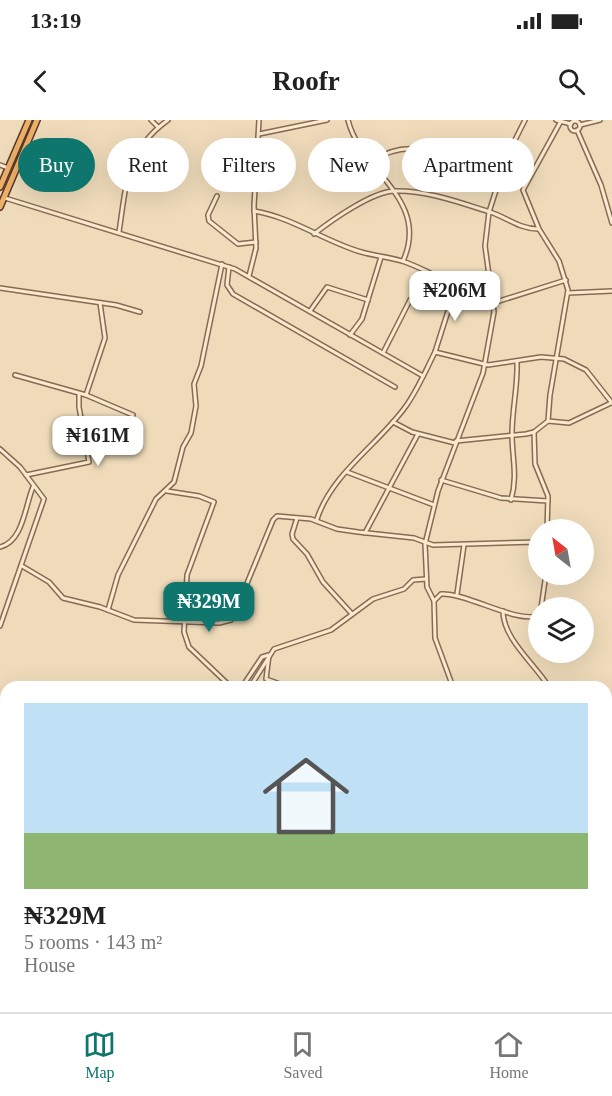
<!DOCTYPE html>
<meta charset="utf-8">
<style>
:root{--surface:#fff;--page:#f6f6f6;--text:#222;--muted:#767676;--line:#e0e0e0;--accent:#0f766e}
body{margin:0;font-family:"Times New Roman",serif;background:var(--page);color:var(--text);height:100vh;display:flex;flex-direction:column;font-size:22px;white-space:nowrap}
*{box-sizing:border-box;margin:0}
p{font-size:20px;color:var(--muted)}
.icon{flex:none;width:33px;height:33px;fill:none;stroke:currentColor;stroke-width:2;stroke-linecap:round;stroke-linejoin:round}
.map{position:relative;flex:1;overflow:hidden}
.side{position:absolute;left:0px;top:561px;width:612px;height:332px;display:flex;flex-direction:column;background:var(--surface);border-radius:18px 18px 0 0;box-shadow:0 6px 24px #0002}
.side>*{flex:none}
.hud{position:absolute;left:18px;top:18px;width:576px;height:54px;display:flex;gap:12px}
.needle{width:39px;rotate:329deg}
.fabs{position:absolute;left:528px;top:399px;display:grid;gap:12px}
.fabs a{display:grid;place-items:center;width:66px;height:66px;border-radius:50%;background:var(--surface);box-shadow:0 6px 24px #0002;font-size:30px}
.price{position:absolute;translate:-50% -51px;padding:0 14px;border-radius:12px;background:#fff;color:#222;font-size:20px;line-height:39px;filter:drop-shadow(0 2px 3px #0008)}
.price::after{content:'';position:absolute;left:50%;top:36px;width:18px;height:14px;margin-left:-9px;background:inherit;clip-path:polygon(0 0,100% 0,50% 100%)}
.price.on{background:var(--accent);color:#fff}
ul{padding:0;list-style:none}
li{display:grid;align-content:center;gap:12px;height:318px;padding:0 24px}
li span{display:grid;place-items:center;height:186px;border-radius:0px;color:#555}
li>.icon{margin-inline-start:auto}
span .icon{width:108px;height:108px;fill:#fffc;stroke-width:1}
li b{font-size:26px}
.tag{padding:0 21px;border-radius:27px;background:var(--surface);box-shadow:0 6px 24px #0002;font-size:21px;line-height:54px}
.tag.on{background:var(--accent);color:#fff}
.status{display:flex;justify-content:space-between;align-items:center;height:42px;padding:0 30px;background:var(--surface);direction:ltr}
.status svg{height:16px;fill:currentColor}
header{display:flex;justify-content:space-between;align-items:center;height:78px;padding:0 24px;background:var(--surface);font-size:27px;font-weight:600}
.tab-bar{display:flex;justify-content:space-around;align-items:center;height:84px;border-top:2px solid var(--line);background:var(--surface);font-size:16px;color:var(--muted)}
.tab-bar a{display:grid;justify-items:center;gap:3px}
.tab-bar .on{color:var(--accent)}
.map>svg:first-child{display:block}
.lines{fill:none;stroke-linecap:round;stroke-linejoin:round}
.minor-casing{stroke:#866b54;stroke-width:6}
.tertiary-casing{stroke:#866b54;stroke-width:7}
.trunk-casing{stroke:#533929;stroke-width:8}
.minor{stroke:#fae9cd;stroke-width:3}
.tertiary{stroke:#fae9cd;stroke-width:4}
.trunk{stroke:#eeaf69;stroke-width:5}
</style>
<div class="status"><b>13:19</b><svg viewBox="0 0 49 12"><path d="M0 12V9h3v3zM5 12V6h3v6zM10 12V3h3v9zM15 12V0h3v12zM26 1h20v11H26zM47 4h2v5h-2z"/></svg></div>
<header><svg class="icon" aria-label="back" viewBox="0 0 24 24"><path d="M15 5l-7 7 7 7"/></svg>Roofr<svg class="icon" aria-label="search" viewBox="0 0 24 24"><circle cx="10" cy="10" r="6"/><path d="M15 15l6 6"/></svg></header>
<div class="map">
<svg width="612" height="892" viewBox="0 0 612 892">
<rect width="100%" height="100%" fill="#efdbba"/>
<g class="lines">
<defs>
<g id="minor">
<path d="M151,0l7,7"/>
<path d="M348,0c12,51 83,79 55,141"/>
<path d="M556,0l15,4"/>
<circle cx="575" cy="6" r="5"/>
<path d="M580,5l20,-5"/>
<path d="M577,10l24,55 11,38"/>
<path d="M259,14l68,-14"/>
<path d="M371,41c61,-35 71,16 126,19"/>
<path d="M0,45l8,3"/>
<path d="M217,76l-9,19 1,6 29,23 18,-2"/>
<path d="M5,78l230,71 188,107"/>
<path d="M254,91c36,6 64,26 98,38 17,7 36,7 53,13 33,12 49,29 86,26"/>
<path d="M119,112c7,-46 7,-82 49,-112"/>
<path d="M314,114c18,-14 59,-43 81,-43 31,-1 66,12 95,21 16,5 30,17 48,17"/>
<path d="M229,147l-2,18 6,9 162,93"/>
<path d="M249,156l7,-28 -2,-42 5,-86"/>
<path d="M0,168l116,17 24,7"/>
<path d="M568,173l44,-2"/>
<path d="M493,183l73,-23"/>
<path d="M310,191l17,-24 41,13"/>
<path d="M350,215l12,-16 19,-62"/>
<path d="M435,232l21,-66"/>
<path d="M383,233l27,-53"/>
<path d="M15,255l71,20 47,20"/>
<path d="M86,275l19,-57 -5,-35"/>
<path d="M548,301l2,-26 18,-105 -9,-29 -20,-32 -16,-39 38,-69"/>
<path d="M393,302l19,10 43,11"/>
<path d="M534,312l1,32 13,32 -1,34"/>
<path d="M456,321l70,-7 8,-2 14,-11 21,2 42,-20"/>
<path d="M0,329l20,18 24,32 -44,127"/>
<path d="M347,352l87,33"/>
<path d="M26,355l63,-13 -10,-55v-12"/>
<path d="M441,360l60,18 47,3"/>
<path d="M167,371l32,5 15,6 -27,73 -3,57 5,15 42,40"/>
<path d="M511,380c7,-24 1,-42 1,-66 0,-25 6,-48 5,-72"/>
<path d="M297,398l-5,16 1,5 14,15 16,28 29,32"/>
<path d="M317,399c15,-46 62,-75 89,-113 12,-17 20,-36 29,-54l53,13 53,-8 23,2 22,11 26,33"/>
<path d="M365,413l53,-99"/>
<path d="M0,427c23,-5 25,-41 33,-60"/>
<path d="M22,446l27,16 14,16 37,9 34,13 85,3 12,-3 3,-5 39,-95 4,-4 34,3 26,10 21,3 56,6 19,7 105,-3"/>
<path d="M457,474l7,-49"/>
<path d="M434,481l7,-7c24,-2 79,31 97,21"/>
<path d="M541,488l5,-34"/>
<path d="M108,490l10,-35 38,-76 18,-17 9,-35 8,-14 5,-27 -2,-22 7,-18 21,-102"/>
<path d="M503,491c0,28 32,53 46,76"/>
<path d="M242,567l20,-30 7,-2 -3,24 22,8"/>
<path d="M250,567l24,-38 57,-19 42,-31 31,-10 9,-9 13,-1"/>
<path d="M453,567l-18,-49 -1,-37 -7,-14 -2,-43 13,-53 45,-118 11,-61 -9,-66 4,-34 18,-56 18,-36"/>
<path d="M606,595l6,-2"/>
<path d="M606,877h6"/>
<path d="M70,886l9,6"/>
<path d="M24,892l1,-6"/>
<path d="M143,892l8,-6"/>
<path d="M275,892l2,-6"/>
<path d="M412,892l41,-6"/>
<path d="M561,892l1,-6"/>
</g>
<g id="tertiary">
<path d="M0,818h6"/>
<path d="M330,886l22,6"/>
</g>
<g id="trunk">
<path d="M0,67l29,-67"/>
<path d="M0,87l37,-87"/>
<path d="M606,710l6,-5"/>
<path d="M606,717l6,-5"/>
<path d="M386,892l4,-6"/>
<path d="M392,892l5,-6"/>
</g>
</defs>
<use href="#minor" class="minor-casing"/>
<use href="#tertiary" class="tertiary-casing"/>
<use href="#trunk" class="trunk-casing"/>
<use href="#minor" class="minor"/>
<use href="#tertiary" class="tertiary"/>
<use href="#trunk" class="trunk"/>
</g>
</svg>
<div class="fabs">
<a><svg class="needle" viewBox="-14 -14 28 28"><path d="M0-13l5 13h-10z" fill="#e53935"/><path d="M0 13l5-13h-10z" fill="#767676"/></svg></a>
<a><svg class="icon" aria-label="layers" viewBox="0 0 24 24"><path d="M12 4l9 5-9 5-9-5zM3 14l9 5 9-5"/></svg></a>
</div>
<b class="price" style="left:455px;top:202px">₦206M</b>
<b class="price" style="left:98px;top:347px">₦161M</b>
<b class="price on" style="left:209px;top:513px">₦329M</b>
<div class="hud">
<a class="tag on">Buy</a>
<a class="tag">Rent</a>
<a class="tag">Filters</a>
<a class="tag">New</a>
<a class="tag">Apartment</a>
</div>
<section class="side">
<ul>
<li><span style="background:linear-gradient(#bfe0f5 70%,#8fb573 0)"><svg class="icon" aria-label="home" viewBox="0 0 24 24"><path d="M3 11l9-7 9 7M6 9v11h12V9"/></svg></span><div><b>₦329M</b><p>5 rooms · 143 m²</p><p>House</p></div></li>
</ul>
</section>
</div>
<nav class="tab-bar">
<a class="on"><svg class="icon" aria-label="map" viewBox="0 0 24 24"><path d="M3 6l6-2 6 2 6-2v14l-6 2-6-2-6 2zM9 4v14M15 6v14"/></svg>Map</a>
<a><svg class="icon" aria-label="saved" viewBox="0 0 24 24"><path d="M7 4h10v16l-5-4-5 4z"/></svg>Saved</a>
<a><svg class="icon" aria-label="home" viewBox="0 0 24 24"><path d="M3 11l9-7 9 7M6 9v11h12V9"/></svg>Home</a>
</nav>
